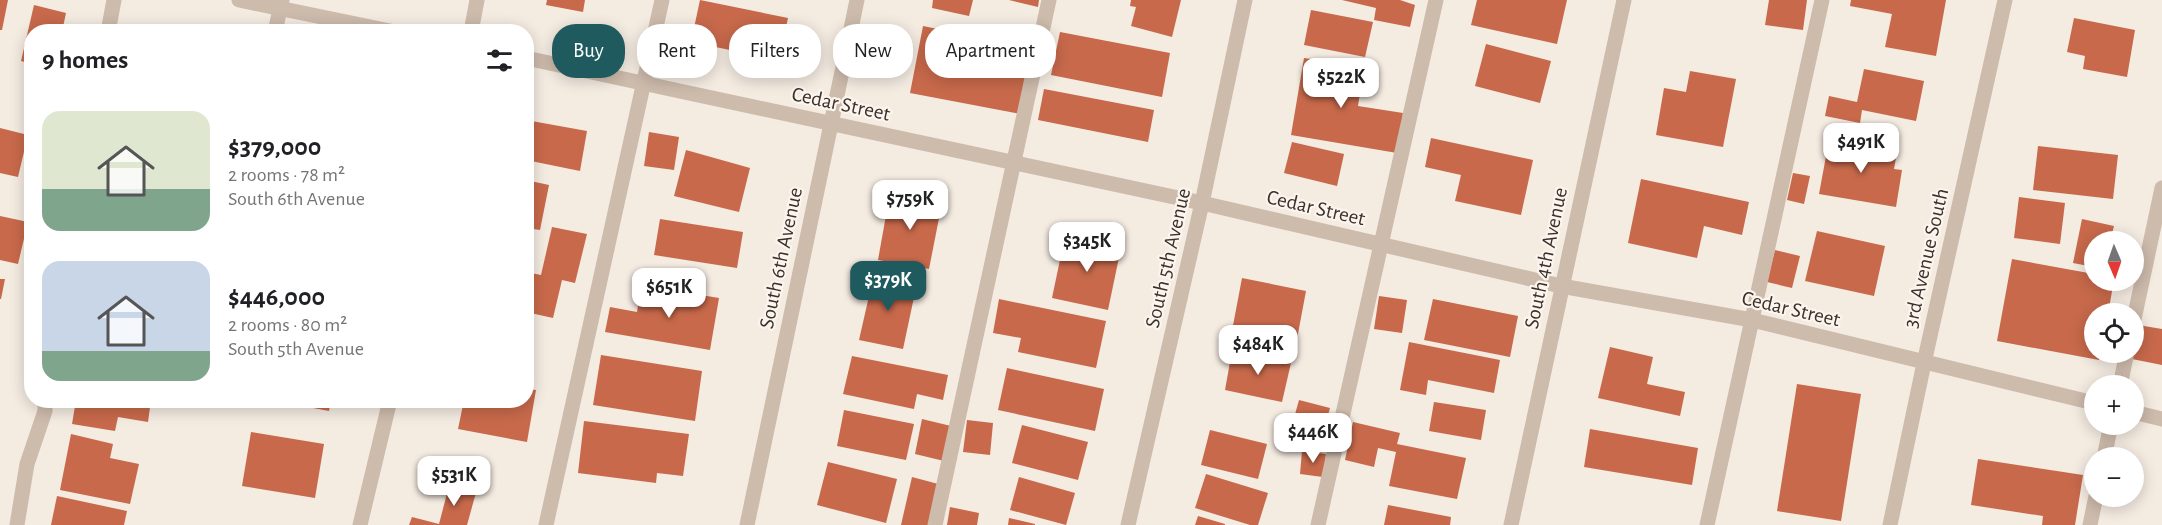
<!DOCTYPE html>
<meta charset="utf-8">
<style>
:root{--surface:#fff;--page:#f6f6f6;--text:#202124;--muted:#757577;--accent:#1f5a5e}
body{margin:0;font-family:"Alegreya Sans",sans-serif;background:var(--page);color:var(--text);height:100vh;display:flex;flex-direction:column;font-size:22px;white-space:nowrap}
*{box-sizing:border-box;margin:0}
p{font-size:20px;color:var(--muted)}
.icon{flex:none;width:33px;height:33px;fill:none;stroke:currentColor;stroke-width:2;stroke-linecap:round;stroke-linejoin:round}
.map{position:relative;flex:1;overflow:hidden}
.drawer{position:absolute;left:24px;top:24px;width:510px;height:384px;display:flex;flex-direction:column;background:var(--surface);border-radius:24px;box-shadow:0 3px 15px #0003}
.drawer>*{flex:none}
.hud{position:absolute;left:552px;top:24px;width:570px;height:54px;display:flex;gap:12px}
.needle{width:39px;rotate:178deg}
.controls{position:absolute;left:2084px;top:231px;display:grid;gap:12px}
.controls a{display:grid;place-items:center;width:60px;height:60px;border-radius:50%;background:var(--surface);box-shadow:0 3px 15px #0003;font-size:30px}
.price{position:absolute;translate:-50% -51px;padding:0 14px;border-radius:12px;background:#fff;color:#222;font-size:20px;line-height:39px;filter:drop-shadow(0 2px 3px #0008)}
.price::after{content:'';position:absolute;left:50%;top:36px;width:18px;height:14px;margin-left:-9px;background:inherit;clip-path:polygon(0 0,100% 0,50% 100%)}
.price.current{background:var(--accent);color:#fff}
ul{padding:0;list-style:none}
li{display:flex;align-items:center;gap:18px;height:150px;padding:0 18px}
li span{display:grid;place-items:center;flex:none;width:168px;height:120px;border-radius:18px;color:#555}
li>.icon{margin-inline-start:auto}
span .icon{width:72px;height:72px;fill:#fffc;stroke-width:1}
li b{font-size:26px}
h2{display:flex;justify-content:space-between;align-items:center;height:72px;padding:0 18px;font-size:26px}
.chip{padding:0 21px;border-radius:24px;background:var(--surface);box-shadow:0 3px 15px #0003;font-size:21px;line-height:54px}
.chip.current{background:var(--accent);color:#fff}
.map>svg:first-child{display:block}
.building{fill:#c8694b}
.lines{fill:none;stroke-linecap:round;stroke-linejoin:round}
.minor{stroke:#cdbbac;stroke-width:15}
.labels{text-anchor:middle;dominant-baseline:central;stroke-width:4.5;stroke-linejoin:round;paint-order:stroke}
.street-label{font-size:21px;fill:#3b302b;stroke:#fbf5ee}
</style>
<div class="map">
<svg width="2162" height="525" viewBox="0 0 2162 525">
<rect width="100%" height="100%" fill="#f4ebe1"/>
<g class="building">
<path d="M0,0h8l-6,30h-2z"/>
<path d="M547,0h38l-2,12 -37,-7z"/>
<path d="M700,0l88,18 -9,42 -88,-18z"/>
<path d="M933,0h40l-4,16 -37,-8z"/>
<path d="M1009,0h30l-1,7z"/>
<path d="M1131,0h50l-9,37 -41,-11 5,-19 -6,-1z"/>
<path d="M1342,0h58l15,5 -5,22 -36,-7 2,-12z"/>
<path d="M1477,0h90l-10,44 -86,-19z"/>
<path d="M1769,0h38l-4,30 -38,-5z"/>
<path d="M1851,0h95l-10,56 -51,-9 7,-33 -42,-8z"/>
<path d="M34,5l32,8 -4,19h-30v32l-11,-3z"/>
<path d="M1311,10l62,12 -8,35 -61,-12z"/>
<path d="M2074,18l61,12 -8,47 -44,-8 2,-13 -18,-4z"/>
<path d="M923,26l44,9 -4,23 67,13 -9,43 -111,-21z"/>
<path d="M1060,32l110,21 -8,44 -111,-22z"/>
<path d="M1486,44l65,17 -11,42 -65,-17z"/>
<path d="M1304,58l60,9 -6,39 45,7 -6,40 -106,-18z"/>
<path d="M1864,69l60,12 -8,40 -54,-11 -2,13 -35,-7 4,-20 28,6z"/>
<path d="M1690,71l46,8 -13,68 -67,-12 8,-47 22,4z"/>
<path d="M1044,89l110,21 -6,32 -110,-22z"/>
<path d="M526,120l61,11 -7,40 -54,-11z"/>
<path d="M0,128l28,7 -10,42 -18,-4z"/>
<path d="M649,132l30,5 -5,33 -30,-4z"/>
<path d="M1431,138l102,22 -12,55 -66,-14 6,-26 -36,-8z"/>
<path d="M1829,140l68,12 -3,17 8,1 -6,37 -77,-13z"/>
<path d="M1292,142l52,12 -7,32 -53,-13z"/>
<path d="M2038,146l80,9 -5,44 -80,-9z"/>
<path d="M686,150l64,18 -11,44 -65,-16z"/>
<path d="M1793,173l17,3 -6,28 -17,-4z"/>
<path d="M1641,179l108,23 -7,33 -38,-9 -7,32 -69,-15z"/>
<path d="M526,180l23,5 -9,45 -14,-2z"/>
<path d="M890,193l52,10 -13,66 -51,-9z"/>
<path d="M2019,197l46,6 -5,41 -46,-6z"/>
<path d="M0,216l28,6 -10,42 -18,-4z"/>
<path d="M660,219l83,13 -6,36 -83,-13z"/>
<path d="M2082,219l32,7 -4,16h-16v25l-21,-4z"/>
<path d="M552,227l35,7 -12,49 -13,-3 -9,38 -27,-6v-40l15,3z"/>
<path d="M1817,231l68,15 -11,50 -69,-15z"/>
<path d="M1065,236l56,12 -13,62 -56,-12z"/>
<path d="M1775,250l25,6 -8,32 -25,-6z"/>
<path d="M2012,259l82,15v6h20l-6,34h-14v38h6l-1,8 -102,-19z"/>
<path d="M874,274l43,9 -14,66 -44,-9z"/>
<path d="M1242,278l64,13 -9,48 -23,-5 -2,10 -41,-8z"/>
<path d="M0,279h5l-4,20h-1z"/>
<path d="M664,289l55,9 -9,52 -105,-18 5,-25 27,5 3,-19 23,4z"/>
<path d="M1379,296l28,4 -5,33 -28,-4z"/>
<path d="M999,299l107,22 -10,47 -78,-16 3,-14 -28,-5z"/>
<path d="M1433,299l85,17 -8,41 -86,-17z"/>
<path d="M2138,325l24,4v36l-30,-6z"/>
<path d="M1409,342l91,18 -6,33 -66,-13 -2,15 -26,-5z"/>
<path d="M1610,347l43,10 -6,27 38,8 -5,24 -82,-18z"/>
<path d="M1232,351l59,12 -9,39 -57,-12z"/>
<path d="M601,355l101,16 -7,50 -102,-16z"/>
<path d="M852,356l96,19 -5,25 -26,-6 -3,15 -71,-15z"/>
<path d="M1007,368l97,21 -9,42 -97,-21z"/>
<path d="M1797,384l64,10 -20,127 -64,-10z"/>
<path d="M526,389l10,1 -9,52 -69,-13 6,-29h62z"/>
<path d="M76,400h75l-3,22 -30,-5 -3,14 -43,-7z"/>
<path d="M271,400h60l-2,11z"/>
<path d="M1299,400l31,8 -9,32 -31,-8z"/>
<path d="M1434,402l52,8 -5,30 -52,-9z"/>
<path d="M844,410l70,14 -8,36 -69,-14z"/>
<path d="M922,419l29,7 -7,35 -29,-7z"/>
<path d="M967,420l26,3 -3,32 -27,-3z"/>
<path d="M584,421l105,13 -6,42 -26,-3 -1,10 -78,-10z"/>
<path d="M1353,422l47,11 -3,11 69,14 -9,41 -68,-13 7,-34 -18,-4 -4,19 -29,-7z"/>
<path d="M1022,425l66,17 -10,38 -66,-17z"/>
<path d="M1590,429l108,19 -6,37 -108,-18z"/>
<path d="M1210,430l57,14 -9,35 -57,-14z"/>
<path d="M251,432l73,12 -9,54 -73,-12z"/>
<path d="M71,434l42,10 -3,14 29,6 -9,40 -70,-14z"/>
<path d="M1302,451l24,3 -3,23 -23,-3z"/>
<path d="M1978,459l105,16 -8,50h-33l1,-9 -72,-11z"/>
<path d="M828,462l69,17 -11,44 -69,-18z"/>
<path d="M1206,474l62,19 -10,32h-8l-55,-17z"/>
<path d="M912,477l30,8 -10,40h-31z"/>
<path d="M1019,477l56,16 -9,32 -56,-15z"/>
<path d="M450,482l27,7 -10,36h-58l3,-8 27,7z"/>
<path d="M57,496l70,15 -3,14h-73z"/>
<path d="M1388,505l63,12 -1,8h-66z"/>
<path d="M950,507l29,6 -2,12h-30z"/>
<path d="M1198,516l27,8v1h-30z"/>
<path d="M1009,518l26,6v1h-27z"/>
</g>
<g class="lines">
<g class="minor">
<path d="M239,0l156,32"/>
<path d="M108,32l6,-32"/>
<path d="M275,32l7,-32"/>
<path d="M471,32l6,-32"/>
<path d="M526,58l676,145 359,83 191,34 342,83"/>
<path d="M2133,324l29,-136"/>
<path d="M2120,386l7,-34"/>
<path d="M2133,412l29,7"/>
<path d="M2104,458l7,-34"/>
<path d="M17,525l10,-61 18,-53v-11"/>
<path d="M360,525l30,-125"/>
<path d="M546,525l116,-525"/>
<path d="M747,525l110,-525"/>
<path d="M935,525l114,-525"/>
<path d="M1128,525l74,-322 43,-203"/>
<path d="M1318,525l118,-525"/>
<path d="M1511,525l113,-525"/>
<path d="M1707,525l115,-525"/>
<path d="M1890,525l34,-162 81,-363"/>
<path d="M2090,525l6,-29"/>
</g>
</g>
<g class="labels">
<g class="street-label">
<text transform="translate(841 104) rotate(12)">Cedar Street</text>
<text transform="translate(1316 208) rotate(13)">Cedar Street</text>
<text transform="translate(781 258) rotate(-78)">South 6th Avenue</text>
<text transform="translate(1168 258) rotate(-77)">South 5th Avenue</text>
<text transform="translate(1546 258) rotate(-78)">South 4th Avenue</text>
<text transform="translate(1926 258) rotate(-77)">3rd Avenue South</text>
<text transform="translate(1791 309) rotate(13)">Cedar Street</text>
</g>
</g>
</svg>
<div class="controls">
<a><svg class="needle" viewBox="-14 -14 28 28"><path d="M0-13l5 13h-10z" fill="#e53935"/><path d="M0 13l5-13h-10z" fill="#757577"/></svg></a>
<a><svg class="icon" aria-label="locate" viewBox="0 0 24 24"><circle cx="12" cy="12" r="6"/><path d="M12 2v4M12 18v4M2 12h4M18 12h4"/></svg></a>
<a>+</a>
<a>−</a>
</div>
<b class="price" style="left:1341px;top:109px">$522K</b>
<b class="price" style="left:1861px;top:174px">$491K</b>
<b class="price" style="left:910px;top:231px">$759K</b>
<b class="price" style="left:1087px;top:273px">$345K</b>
<b class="price current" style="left:888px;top:312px">$379K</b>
<b class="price" style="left:669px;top:319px">$651K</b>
<b class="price" style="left:1258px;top:376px">$484K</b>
<b class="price" style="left:1313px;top:464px">$446K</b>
<b class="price" style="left:454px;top:507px">$531K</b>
<div class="hud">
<a class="chip current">Buy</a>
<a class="chip">Rent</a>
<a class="chip">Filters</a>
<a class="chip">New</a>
<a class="chip">Apartment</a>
</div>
<section class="drawer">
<h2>9 homes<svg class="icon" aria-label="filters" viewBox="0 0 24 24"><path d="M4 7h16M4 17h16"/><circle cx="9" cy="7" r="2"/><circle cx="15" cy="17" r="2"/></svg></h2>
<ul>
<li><span style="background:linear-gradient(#dfe7d0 65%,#7fa58c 0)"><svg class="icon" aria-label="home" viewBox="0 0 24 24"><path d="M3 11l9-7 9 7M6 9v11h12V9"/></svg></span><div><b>$379,000</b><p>2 rooms · 78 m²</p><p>South 6th Avenue</p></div></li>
<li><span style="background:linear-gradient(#c9d6e8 75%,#7fa58c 0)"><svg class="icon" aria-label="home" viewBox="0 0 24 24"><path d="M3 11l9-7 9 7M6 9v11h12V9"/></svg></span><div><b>$446,000</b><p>2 rooms · 80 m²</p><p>South 5th Avenue</p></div></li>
</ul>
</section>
</div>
